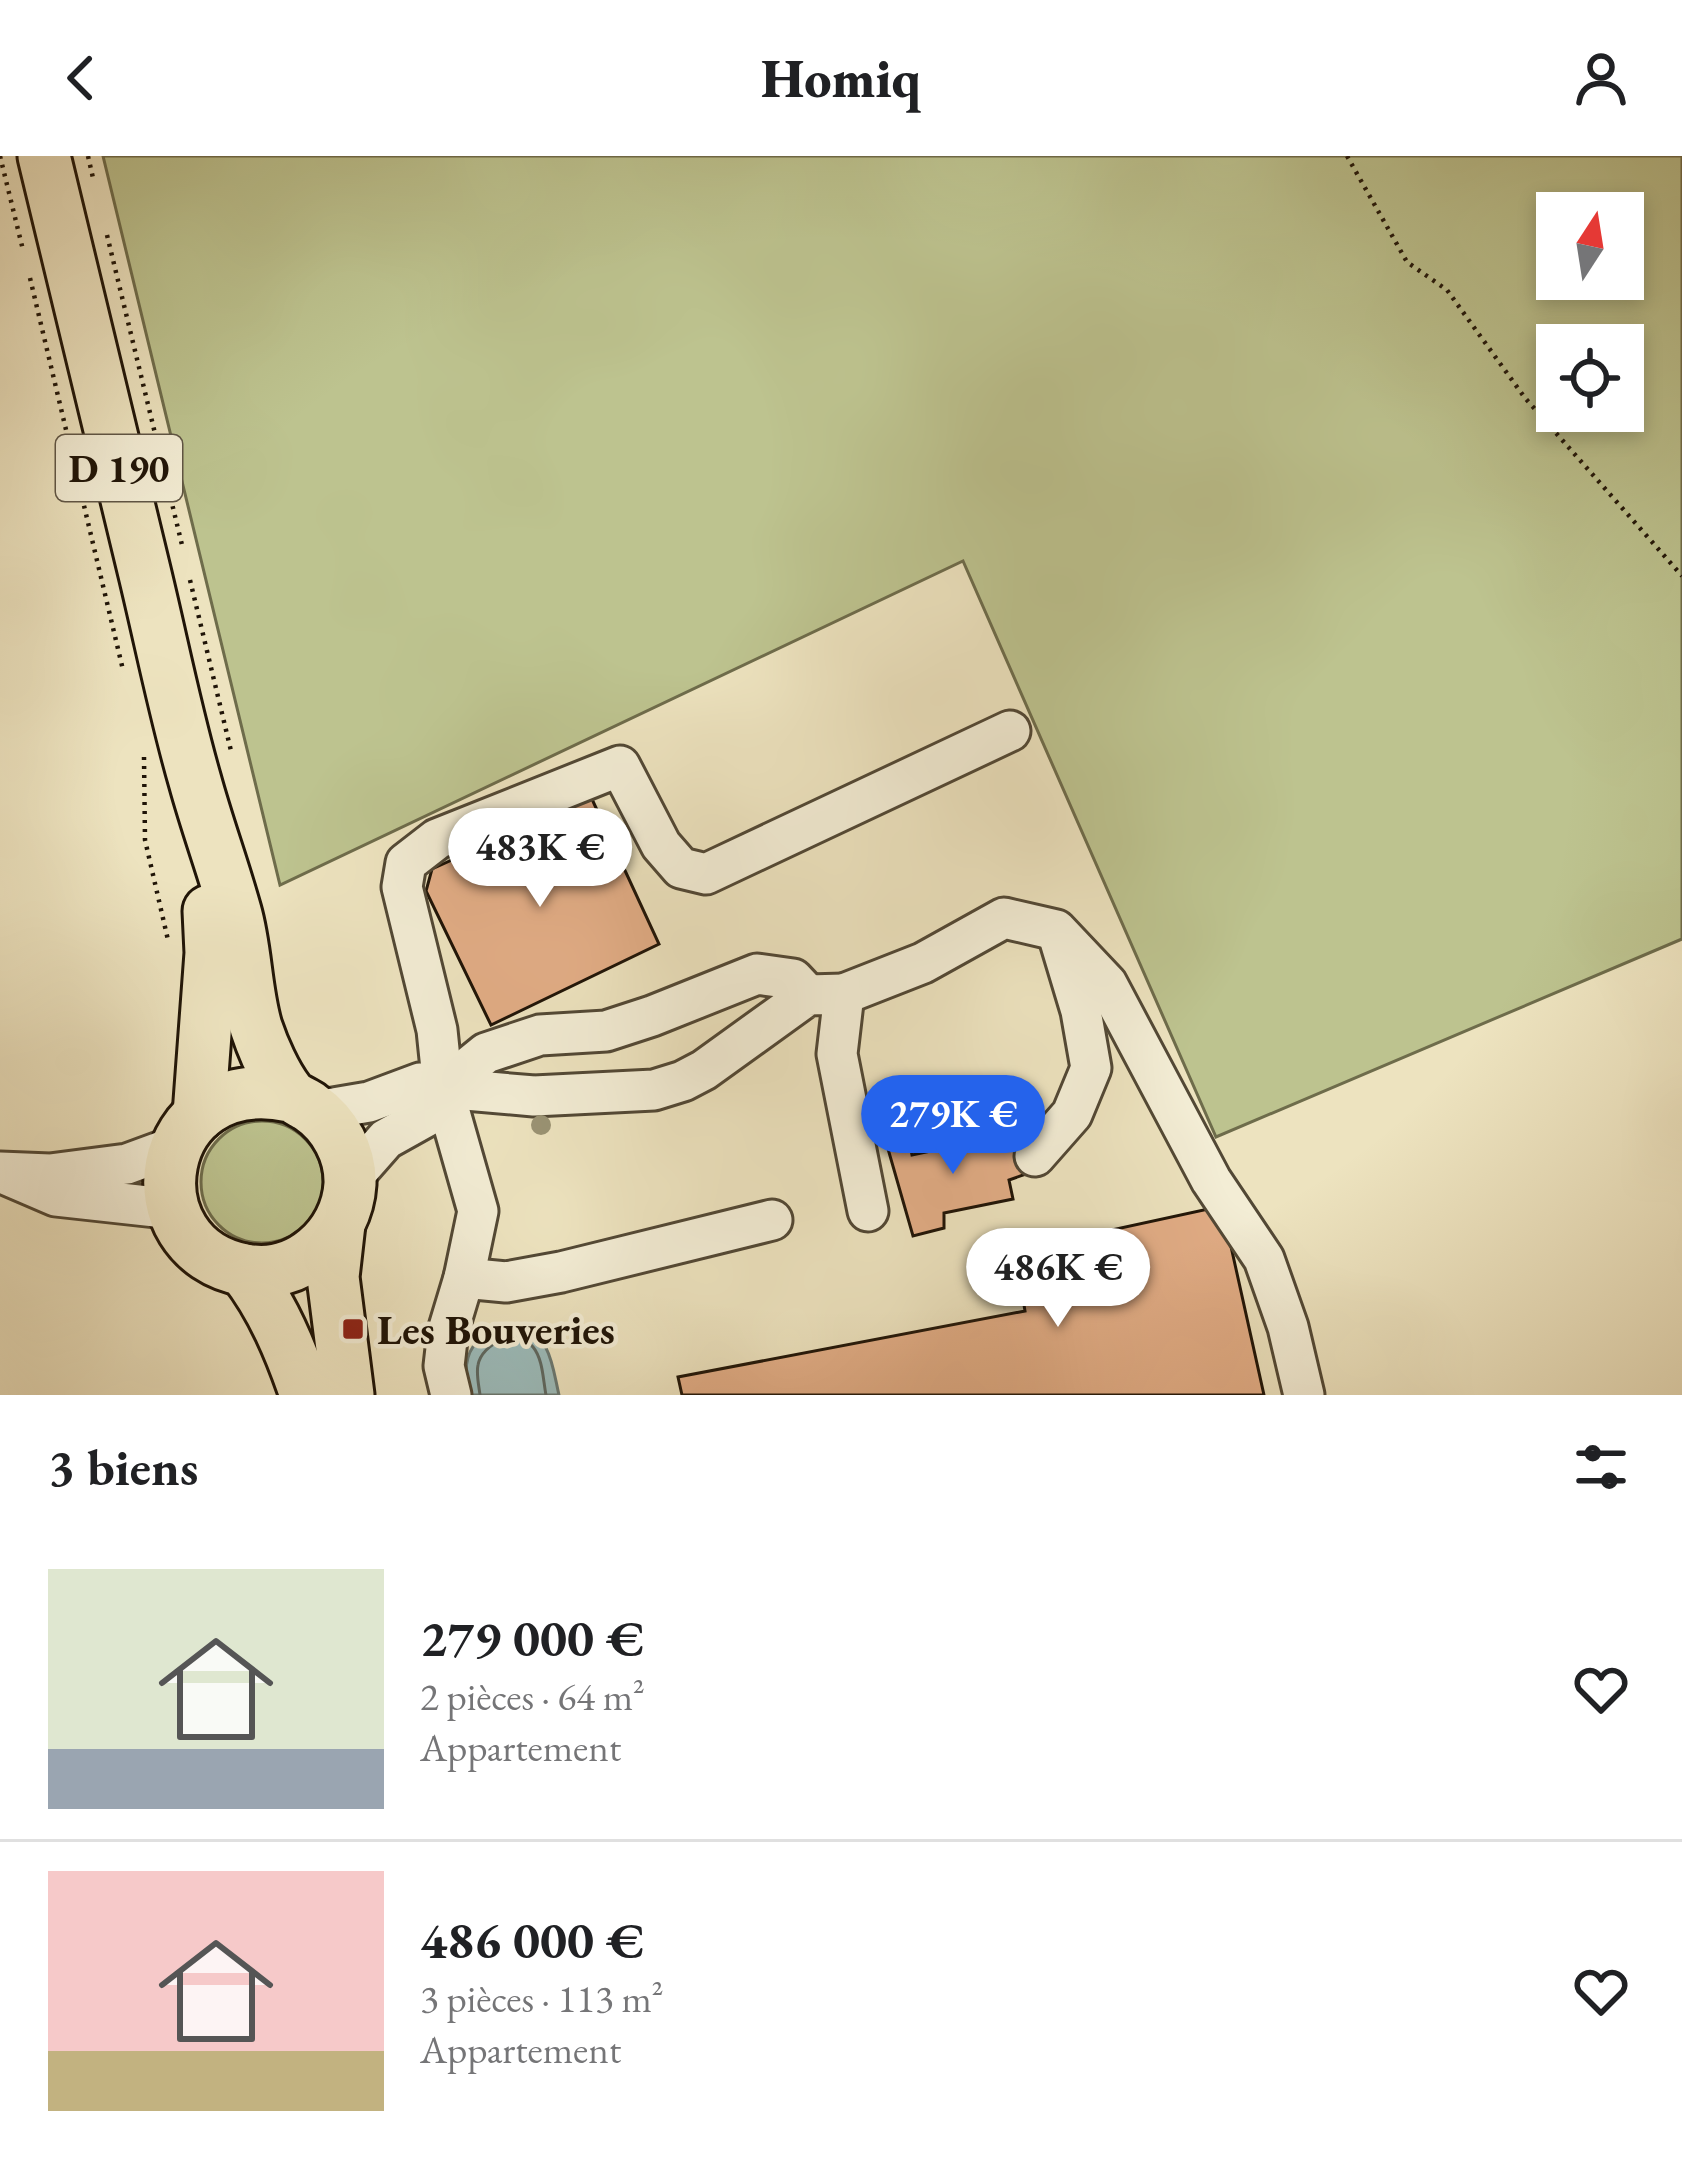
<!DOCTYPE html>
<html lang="fr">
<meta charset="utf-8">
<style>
:root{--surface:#fff;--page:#f2f2f2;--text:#202124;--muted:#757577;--line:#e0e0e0;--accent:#2563eb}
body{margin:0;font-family:"EB Garamond",serif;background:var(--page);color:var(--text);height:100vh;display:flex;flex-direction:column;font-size:45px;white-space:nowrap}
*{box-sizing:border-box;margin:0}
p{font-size:39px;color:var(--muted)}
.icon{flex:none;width:66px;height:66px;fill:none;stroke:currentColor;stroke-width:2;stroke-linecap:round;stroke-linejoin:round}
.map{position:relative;height:1239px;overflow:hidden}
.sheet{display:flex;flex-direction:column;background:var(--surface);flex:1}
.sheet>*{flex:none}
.needle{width:78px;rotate:12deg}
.tools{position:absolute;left:1536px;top:36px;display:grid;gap:24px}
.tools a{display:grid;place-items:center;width:108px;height:108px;border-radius:0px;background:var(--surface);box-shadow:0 6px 18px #0003;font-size:60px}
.price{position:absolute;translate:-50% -102px;padding:0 27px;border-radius:42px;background:#fff;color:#222;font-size:39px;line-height:78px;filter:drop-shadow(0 3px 6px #0008)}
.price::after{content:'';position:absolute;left:50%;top:72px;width:36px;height:27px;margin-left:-18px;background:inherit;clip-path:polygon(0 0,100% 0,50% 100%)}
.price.active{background:var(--accent);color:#fff}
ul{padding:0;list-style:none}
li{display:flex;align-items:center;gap:36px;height:300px;padding:0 48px}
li+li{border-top:3px solid var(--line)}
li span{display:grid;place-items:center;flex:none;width:336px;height:240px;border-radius:0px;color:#555}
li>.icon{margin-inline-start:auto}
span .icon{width:144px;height:144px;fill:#fffc;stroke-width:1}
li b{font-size:51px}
h2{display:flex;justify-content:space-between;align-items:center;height:144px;padding:0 48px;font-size:51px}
header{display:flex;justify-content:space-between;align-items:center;height:156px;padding:0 48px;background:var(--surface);font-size:54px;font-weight:800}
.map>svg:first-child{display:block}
.green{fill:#bdc38f;stroke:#6e6c4b;stroke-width:3;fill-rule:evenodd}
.water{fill:#9cbcbb;stroke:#6a7973;stroke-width:3}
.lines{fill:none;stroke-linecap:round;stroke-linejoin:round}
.shore{stroke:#5e6861;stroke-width:3}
.building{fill:#e2ad86;stroke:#1f1407;stroke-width:3}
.minor-casing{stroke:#524835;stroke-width:45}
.major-casing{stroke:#1f1407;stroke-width:57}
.path{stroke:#1f1407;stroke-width:4.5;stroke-dasharray:3 6;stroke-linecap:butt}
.minor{stroke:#f3edd5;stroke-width:39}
.major{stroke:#ede3bf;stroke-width:51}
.tree{fill:#9a9374}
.poi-dot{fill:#8f2418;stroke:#f3edd5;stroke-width:4.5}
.labels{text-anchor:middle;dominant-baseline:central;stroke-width:9;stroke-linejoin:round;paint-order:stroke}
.shield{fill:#f3edd5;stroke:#5f5545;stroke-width:3}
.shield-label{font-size:39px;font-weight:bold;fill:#1f1407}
.poi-label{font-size:42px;font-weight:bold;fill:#1f1407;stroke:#f3edd5;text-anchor:start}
</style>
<header><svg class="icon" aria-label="back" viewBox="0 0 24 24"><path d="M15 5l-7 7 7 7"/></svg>Homiq<svg class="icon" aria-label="person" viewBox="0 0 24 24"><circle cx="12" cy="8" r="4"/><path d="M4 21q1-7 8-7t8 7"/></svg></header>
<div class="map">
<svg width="1682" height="1239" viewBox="0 0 1682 1239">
<rect width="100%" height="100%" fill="#ede3bf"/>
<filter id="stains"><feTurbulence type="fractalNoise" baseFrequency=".00167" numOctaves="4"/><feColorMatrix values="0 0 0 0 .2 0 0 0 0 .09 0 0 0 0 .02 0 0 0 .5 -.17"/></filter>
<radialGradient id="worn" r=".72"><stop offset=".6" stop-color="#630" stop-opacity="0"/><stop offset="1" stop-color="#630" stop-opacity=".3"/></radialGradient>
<g class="green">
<path d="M103,0h1579v783l-466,198 -253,-576 -683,324zM1557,57h66v66h-66zM1557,189h66v66h-66z"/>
<circle cx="262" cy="1026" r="61"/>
</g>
<path class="water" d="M518,1171c33,8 34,38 41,68h-90c-10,-42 5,-65 49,-68z"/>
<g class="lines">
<path class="shore" d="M480,1239c-1,-9 -4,-21 -2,-30 4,-22 39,-37 55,-18 10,12 10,33 13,48"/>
</g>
<g class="building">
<path d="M591,641l68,147 -168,81 -65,-134 6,-22z"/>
<path d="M907,974l5,25 105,-22 9,41 -17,6 4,19 -69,14v15l-31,8 -29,-101z"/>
<path d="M1222,1050l42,189h-582l-4,-18 347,-66 -10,-60z"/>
</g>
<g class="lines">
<defs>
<g id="minor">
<path d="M844,838l79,-31 81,-45 52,12 51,54 104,196 53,79 24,68 16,68"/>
<path d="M316,955l53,-9 51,-19 23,5 91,8 120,-6 29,-9 21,-11 104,-75 36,-1 -7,60 31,157"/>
<path d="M1035,1000l37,-42 19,-46 -10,-57 -21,-70"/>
<path d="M350,1024l36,-41 43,-24 14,-27 43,-35 54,-18 66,-4 46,-15 105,-42 36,5 15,16"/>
<path d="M174,1053l-118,-13 -56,-24 50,2 77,-10 49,-18"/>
<path d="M464,1122l42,4 55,-10 211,-52"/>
<path d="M451,1239l-7,-29 4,-35 16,-53 14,-67 -35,-123 -6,-58 -35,-143 4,-24 31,-24 183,-73 41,79 20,23 25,6 304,-143"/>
</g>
<g id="major">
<path d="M44,0c33,138 66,276 100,414 17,70 31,142 51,211 12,44 28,87 40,130 11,38 10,78 21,116 7,21 19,48 32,65 5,7 15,10 22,15 25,17 41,47 40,77 -3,53 -52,96 -105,86 -118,-21 -93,-203 45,-174"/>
<path d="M199,959l12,-162 -2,-42"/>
<path d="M339,1068l-6,53 15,118"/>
<path d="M244,1114c29,37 47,81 62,125"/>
</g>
</defs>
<use href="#minor" class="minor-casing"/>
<use href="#major" class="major-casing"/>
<g class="path">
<path d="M0,0l23,94"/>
<path d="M88,0l5,22"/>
<path d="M1347,0l60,106 40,28 78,108 157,178"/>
<path d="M107,79l75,310"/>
<path d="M30,122l93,392"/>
<path d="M190,424l42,175"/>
<path d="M144,601l1,83 23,100"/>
</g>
<use href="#minor" class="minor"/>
<use href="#major" class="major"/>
</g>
<circle class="tree" cx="541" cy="969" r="10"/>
<rect class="poi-dot" x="341" y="1161" width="24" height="24" rx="6"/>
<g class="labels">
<rect class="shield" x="56" y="279" width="126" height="66" rx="9"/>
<g class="shield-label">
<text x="119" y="312">D 190</text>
</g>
<g class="poi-label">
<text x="377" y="1173">Les Bouveries</text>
</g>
</g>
<rect width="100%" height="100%" filter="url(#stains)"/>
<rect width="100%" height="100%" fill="url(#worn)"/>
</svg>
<div class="tools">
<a><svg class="needle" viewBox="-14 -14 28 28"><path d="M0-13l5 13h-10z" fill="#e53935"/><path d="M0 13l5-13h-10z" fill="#757577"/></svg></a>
<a><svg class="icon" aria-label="locate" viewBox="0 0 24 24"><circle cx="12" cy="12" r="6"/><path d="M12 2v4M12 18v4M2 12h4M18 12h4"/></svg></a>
</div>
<b class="price" style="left:540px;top:754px">483K €</b>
<b class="price active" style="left:953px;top:1021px">279K €</b>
<b class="price" style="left:1058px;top:1174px">486K €</b>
</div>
<section class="sheet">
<h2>3 biens<svg class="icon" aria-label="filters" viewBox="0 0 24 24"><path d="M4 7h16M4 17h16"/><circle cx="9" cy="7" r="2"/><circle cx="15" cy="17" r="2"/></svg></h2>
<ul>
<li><span style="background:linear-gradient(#dfe7d0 75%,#9aa5b1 0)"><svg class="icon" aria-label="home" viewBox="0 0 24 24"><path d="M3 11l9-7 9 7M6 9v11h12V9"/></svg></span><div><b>279 000 €</b><p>2 pièces · 64 m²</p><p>Appartement</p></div><svg class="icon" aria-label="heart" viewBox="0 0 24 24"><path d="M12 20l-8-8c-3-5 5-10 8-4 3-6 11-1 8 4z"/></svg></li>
<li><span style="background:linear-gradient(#f6c9c9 75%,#c2b280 0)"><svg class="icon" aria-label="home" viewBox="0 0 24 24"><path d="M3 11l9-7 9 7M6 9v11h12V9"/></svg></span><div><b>486 000 €</b><p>3 pièces · 113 m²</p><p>Appartement</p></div><svg class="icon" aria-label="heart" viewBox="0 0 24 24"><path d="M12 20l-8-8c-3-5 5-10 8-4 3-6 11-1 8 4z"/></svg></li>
</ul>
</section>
